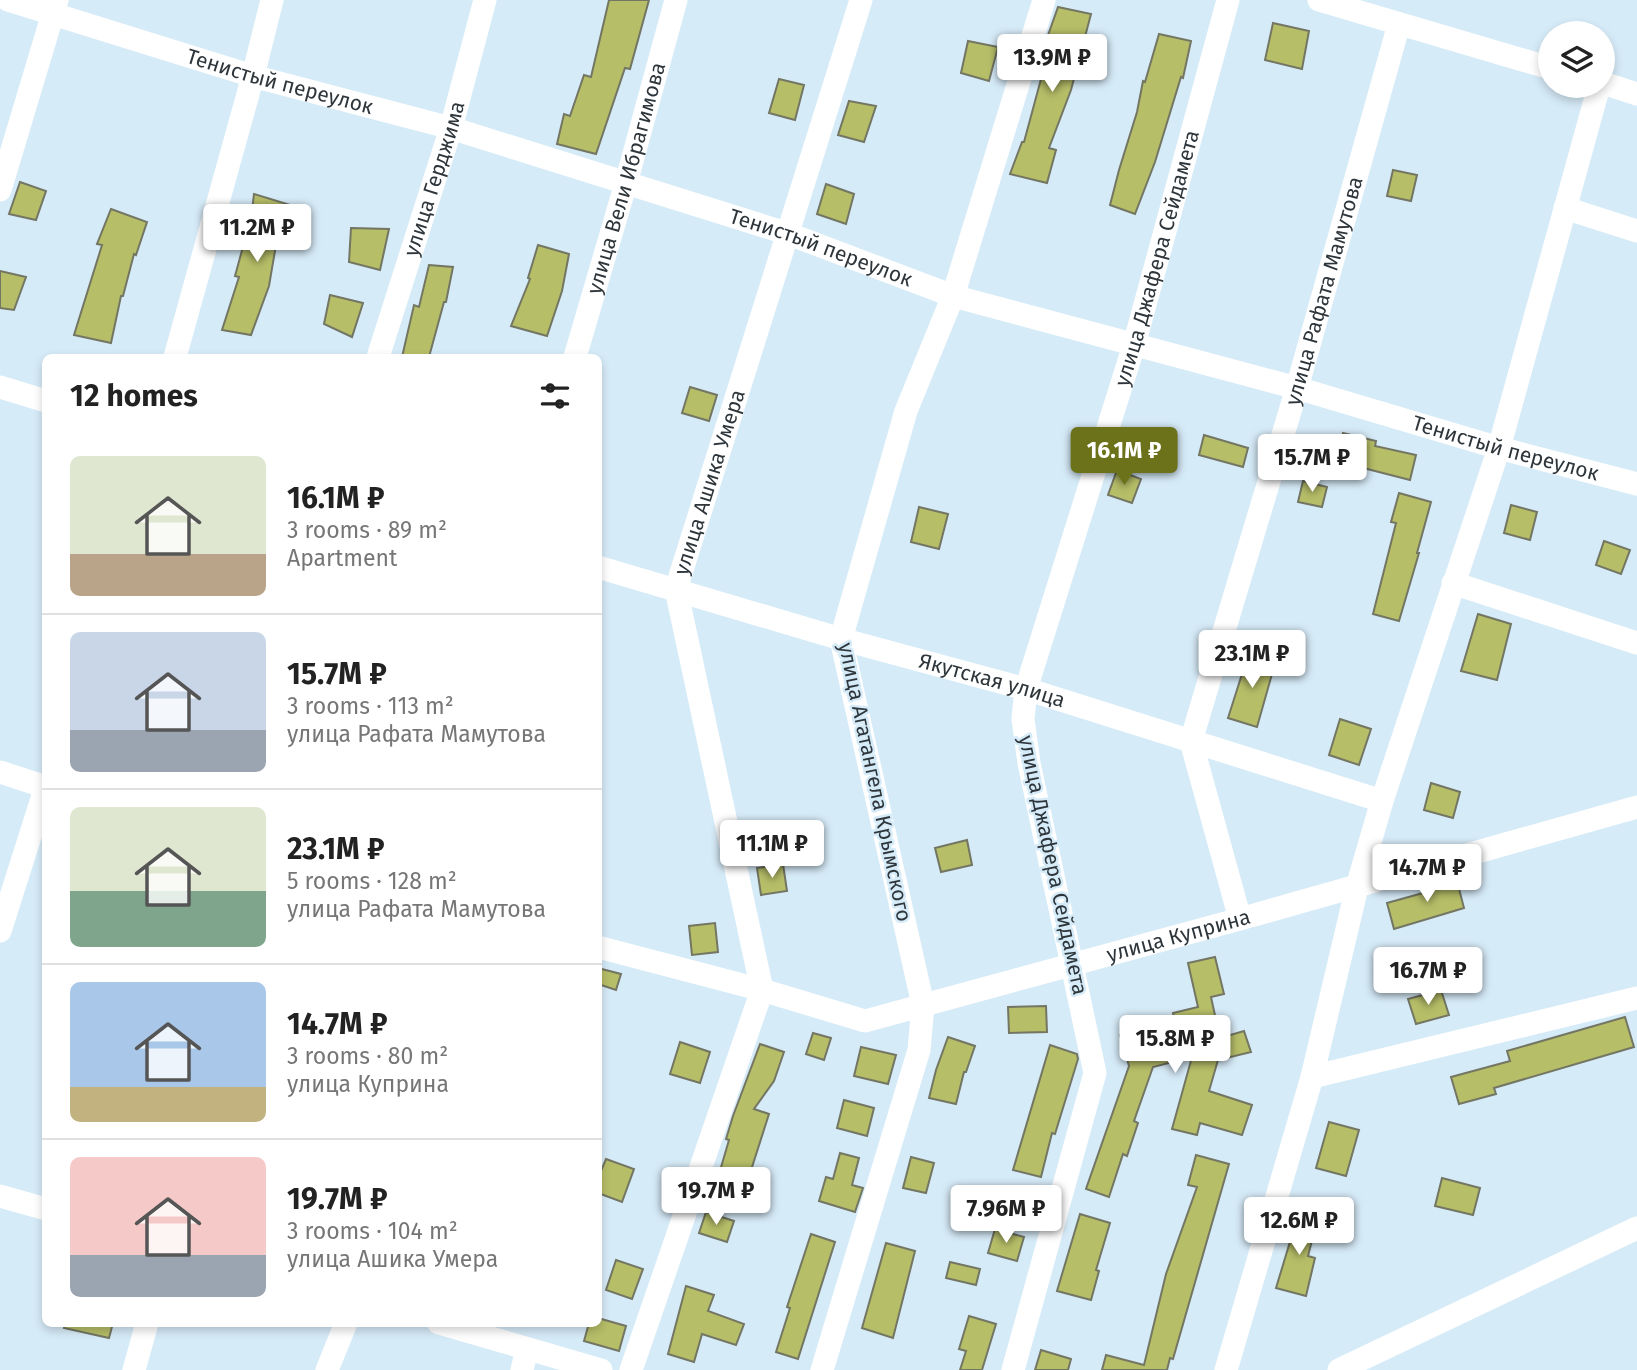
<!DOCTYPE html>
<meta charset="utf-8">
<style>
:root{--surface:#fff;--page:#f6f6f6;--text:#222;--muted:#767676;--line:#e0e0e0;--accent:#6c721a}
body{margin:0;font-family:"Fira Sans",sans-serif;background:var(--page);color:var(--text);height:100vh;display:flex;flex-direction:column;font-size:26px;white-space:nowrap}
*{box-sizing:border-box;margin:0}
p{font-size:23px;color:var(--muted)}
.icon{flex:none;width:38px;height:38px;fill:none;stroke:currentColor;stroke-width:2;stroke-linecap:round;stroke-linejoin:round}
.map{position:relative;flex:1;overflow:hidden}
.sheet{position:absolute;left:42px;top:354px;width:560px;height:973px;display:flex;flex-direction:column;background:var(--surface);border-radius:10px;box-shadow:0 4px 10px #0003}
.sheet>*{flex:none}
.controls{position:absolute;left:1538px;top:21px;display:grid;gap:14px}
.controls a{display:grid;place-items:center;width:77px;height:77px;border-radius:50%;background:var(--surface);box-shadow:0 4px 10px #0003;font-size:35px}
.price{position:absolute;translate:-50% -60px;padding:0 16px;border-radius:7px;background:#fff;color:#222;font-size:23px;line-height:46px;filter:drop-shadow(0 2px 4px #0008)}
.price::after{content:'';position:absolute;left:50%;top:42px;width:21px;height:16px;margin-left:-10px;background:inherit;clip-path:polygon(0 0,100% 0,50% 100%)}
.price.on{background:var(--accent);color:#fff}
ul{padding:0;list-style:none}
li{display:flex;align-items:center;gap:21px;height:175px;padding:0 28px}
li+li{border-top:2px solid var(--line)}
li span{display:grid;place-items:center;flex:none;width:196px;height:140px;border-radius:10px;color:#555}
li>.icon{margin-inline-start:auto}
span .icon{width:84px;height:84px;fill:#fffc;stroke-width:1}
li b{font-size:30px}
h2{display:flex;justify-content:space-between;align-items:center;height:84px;padding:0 28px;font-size:30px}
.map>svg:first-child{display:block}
.building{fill:#b6be68;stroke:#737663;stroke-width:2}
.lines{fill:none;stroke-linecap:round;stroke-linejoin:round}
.minor{stroke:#fff;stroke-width:23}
.labels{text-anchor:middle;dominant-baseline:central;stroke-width:5;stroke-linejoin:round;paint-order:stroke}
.street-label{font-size:21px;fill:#2e363b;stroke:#d6ebf8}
</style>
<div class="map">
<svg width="1637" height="1370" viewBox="0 0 1637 1370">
<rect width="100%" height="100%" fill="#d6ebf8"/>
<g class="building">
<path d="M609,0h40l-19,69 -5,-1 -29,86 -39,-10 7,-30 6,2 14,-41 7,2z"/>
<path d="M1058,7l33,7 -20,76 -22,58 7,2 -9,33 -37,-9 12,-32h2l27,-100 -5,-1z"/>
<path d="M1273,23l36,8 -7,38 -37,-9z"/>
<path d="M1159,34l32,7 -8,37 -2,-1 -26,85 -20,52 -25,-9 9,-35 18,-58 6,-31 2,1z"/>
<path d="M968,41l30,6 -9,34 -28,-8z"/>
<path d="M779,79l25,6 -9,35 -26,-7z"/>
<path d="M849,101l27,5 -12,36 -26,-7z"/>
<path d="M1393,170l24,5 -6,26 -24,-5z"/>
<path d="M20,182l26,9 -10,29 -27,-6z"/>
<path d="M826,184l28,10 -8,30 -29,-10z"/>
<path d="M254,194l36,11 -6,36 -7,-2 -8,47 -18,49 -29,-5 17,-53 -4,-1 9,-33 4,1z"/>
<path d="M111,209l36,13 -11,33 -2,-1 -11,42h-2l-10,47 -37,-8 28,-90 -5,-1z"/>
<path d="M351,228l38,1 -9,41 -31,-8z"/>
<path d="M538,245l31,9 -7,37 -15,45 -36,-10 19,-47 -2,-1z"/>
<path d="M429,265l24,2 -7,35h-2l-15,55h-27l12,-52 5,2z"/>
<path d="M0,271l26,6 -12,33 -14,-2z"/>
<path d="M330,295l33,8 -11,34 -28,-13z"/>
<path d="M690,387l27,8 -8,26 -27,-8z"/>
<path d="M1343,433l33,8 -1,5 41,9 -6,25 -74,-19z"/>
<path d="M1204,435l44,13 -5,19 -44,-12z"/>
<path d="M1117,470l24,9 -9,24 -24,-8z"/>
<path d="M1303,481l24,6 -5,20 -24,-5z"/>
<path d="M1399,493l32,9 -14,51h2l-20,68 -26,-7 23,-91 -5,-1z"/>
<path d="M1511,505l26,7 -7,28 -26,-7z"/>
<path d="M919,507l29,7 -9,35 -28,-7z"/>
<path d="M1604,541l26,9 -9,24 -25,-9z"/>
<path d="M1478,614l33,10 -14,56 -36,-9z"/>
<path d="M1249,652l27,8 -19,67 -29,-9z"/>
<path d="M1340,719l31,10 -12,36 -30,-10z"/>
<path d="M1431,783l29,9 -7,26 -29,-8z"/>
<path d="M967,840l5,25 -31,7 -6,-24z"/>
<path d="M783,864l4,27 -26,4 -4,-27z"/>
<path d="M1456,877l8,31 -70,21 -7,-26 43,-12 -2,-6z"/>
<path d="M715,923l3,29 -26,3 -3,-29z"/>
<path d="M1215,957l9,37 -13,3 9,41 24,-7 7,21 -33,8 -9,31 43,14 -10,30 -42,-12 -3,12 -25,-6 20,-72 -39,10 -19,54 4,2 -11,33 -4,-2 -14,43 -23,-8 43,-123 -9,-31 55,-14 -2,-8 25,-6 -10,-44z"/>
<path d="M598,968l23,6 -5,16 -18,-6z"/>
<path d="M1441,990l8,25 -33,9 -8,-25z"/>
<path d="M1046,1006l1,26 -38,1 -1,-26z"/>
<path d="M1625,1017l9,30 -140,41 2,6 -37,10 -8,-27 59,-16 -3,-10z"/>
<path d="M813,1033l18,5 -7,22 -18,-6z"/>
<path d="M948,1037l27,9 -9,26h-2l-8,32 -27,-6 7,-28z"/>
<path d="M680,1042l30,10 -10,31 -30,-9z"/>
<path d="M760,1044l24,8 -10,29 -20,28 15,5 -24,75 -28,-8 12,-41 -3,-1 7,-23z"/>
<path d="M1050,1045l27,9 1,5 -23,75 -3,-1 -11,44 -28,-7z"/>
<path d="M861,1047l35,8 -8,29 -34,-8z"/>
<path d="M844,1100l30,8 -7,28 -30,-8z"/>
<path d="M1329,1122l30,8 -13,46 -30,-8z"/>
<path d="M840,1153l19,5 -7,27 11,3 -8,24 -36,-11 7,-24 7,2z"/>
<path d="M1196,1155l33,9 -56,195 -3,-1 -3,12h-65l4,-15 38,10 22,-91 31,-87 -9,-2z"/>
<path d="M911,1157l23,6 -8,30 -23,-5z"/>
<path d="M606,1159l28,10 -12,33 -24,-9v-15z"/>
<path d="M1442,1178l38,10 -7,27 -38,-9z"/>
<path d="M706,1212l28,9 -7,21 -28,-9z"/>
<path d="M1299,1212l19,5 -10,39 7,2 -9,38 -30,-8z"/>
<path d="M1080,1214l30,9 -14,47 3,1 -8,29 -34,-9z"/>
<path d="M995,1229l29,8 -7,24 -29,-8z"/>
<path d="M811,1234l24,8 -37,117 -22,-7 14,-44 -3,-1z"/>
<path d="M886,1243l29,8 -22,87 -31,-10z"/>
<path d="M616,1260l27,9 -11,30 -26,-9z"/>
<path d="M950,1262l30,7 -4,16 -30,-7z"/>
<path d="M686,1286l28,9 -6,16 36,13 -8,21 -34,-11 -8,28 -26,-8z"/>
<path d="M969,1316l27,8 -14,46h-22l6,-19 -7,-2z"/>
<path d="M598,1318l28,8 -7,25 -35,-10 5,-18h9z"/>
<path d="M65,1323h48l-4,15 -45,-10z"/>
<path d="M1041,1350l30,9 -3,11h-33z"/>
</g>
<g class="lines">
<g class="minor">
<path id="s1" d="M8,0l245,76 198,52 338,106 164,62 344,92 202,60 138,36"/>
<path d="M1319,0l231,68"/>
<path d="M1603,83l34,11"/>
<path d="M0,190l57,-190"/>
<path d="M1565,208l72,23"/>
<path d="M175,357l78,-281 19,-76"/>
<path id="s2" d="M378,357l73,-229 34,-128"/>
<path id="s3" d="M575,357l51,-174 50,-183"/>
<path d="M0,387l46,14"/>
<path id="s4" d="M598,567l243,72 185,50 356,112"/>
<path d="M1453,583l184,60"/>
<path d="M0,772l46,15"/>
<path id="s5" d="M1240,919l-49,-178 106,-353 102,-364"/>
<path d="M0,931l46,-145"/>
<path id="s6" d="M598,947l164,43 103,31 375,-102 397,-112"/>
<path d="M1312,1077l325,-79"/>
<path d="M0,1196l46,13"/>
<path d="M439,1323l162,47"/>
<path d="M134,1370l13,-47"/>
<path d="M327,1370l19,-47"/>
<path d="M522,1370l5,-21"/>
<path id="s7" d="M631,1370l131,-380 -86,-401 185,-589"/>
<path d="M822,1370l97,-320 4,-45 -82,-366 65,-228 47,-115 91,-296"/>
<path id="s8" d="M1013,1370l82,-297 -66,-310 -6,-44 3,-30 108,-344 94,-345"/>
<path d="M1226,1370l86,-293 45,-190 25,-86 117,-353 100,-362"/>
<path d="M1339,1370l298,-142"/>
</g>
</g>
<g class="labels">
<g class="street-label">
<text stroke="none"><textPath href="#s1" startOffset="284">Тенистый переулок</textPath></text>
<text stroke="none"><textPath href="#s2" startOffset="187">улица Герджима</textPath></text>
<text stroke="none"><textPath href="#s3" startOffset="186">улица Вели Ибрагимова</textPath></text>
<text stroke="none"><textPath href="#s1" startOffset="850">Тенистый переулок</textPath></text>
<text stroke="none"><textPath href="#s8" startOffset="1150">улица Джафера Сейдамета</textPath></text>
<text stroke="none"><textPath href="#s5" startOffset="654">улица Рафата Мамутова</textPath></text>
<text stroke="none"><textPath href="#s1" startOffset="1564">Тенистый переулок</textPath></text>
<text stroke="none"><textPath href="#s7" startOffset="924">улица Ашика Умера</textPath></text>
<text stroke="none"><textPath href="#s4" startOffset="410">Якутская улица</textPath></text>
<text transform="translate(875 782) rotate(78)">улица Агатангела Крымского</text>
<text transform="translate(1053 865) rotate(78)">улица Джафера Сейдамета</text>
<text stroke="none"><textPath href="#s6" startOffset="602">улица Куприна</textPath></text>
</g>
</g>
</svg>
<div class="controls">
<a><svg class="icon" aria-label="layers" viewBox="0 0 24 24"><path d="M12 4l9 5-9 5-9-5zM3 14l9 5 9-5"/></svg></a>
</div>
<b class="price" style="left:1052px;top:94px">13.9M ₽</b>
<b class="price" style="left:257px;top:264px">11.2M ₽</b>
<b class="price on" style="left:1124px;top:487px">16.1M ₽</b>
<b class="price" style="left:1312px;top:494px">15.7M ₽</b>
<b class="price" style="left:1252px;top:690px">23.1M ₽</b>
<b class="price" style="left:772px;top:880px">11.1M ₽</b>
<b class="price" style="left:1427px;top:904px">14.7M ₽</b>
<b class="price" style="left:1428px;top:1007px">16.7M ₽</b>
<b class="price" style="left:1175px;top:1075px">15.8M ₽</b>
<b class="price" style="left:716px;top:1227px">19.7M ₽</b>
<b class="price" style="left:1006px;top:1245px">7.96M ₽</b>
<b class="price" style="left:1299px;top:1257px">12.6M ₽</b>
<section class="sheet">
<h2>12 homes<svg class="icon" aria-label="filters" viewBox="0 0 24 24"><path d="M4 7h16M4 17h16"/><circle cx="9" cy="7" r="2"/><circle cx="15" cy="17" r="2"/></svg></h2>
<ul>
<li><span style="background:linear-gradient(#dfe7d0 70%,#b9a48a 0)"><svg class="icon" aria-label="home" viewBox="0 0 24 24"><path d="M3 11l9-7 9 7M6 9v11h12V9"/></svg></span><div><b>16.1M ₽</b><p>3 rooms · 89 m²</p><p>Apartment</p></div></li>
<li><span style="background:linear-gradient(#c9d6e8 70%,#9aa5b1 0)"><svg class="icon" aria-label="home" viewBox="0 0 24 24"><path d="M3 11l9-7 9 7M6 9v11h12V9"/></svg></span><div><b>15.7M ₽</b><p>3 rooms · 113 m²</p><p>улица Рафата Мамутова</p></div></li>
<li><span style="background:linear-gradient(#dfe7d0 60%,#7fa58c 0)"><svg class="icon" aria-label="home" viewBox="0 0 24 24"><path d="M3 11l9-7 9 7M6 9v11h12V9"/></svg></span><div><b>23.1M ₽</b><p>5 rooms · 128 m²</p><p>улица Рафата Мамутова</p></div></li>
<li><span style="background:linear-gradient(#a9c7e8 75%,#c2b280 0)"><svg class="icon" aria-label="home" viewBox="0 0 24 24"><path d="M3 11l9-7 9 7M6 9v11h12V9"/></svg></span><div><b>14.7M ₽</b><p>3 rooms · 80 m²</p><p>улица Куприна</p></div></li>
<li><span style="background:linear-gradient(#f6c9c9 70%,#9aa5b1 0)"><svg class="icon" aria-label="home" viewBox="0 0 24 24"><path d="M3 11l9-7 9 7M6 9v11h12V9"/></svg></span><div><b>19.7M ₽</b><p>3 rooms · 104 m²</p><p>улица Ашика Умера</p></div></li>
</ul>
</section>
</div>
